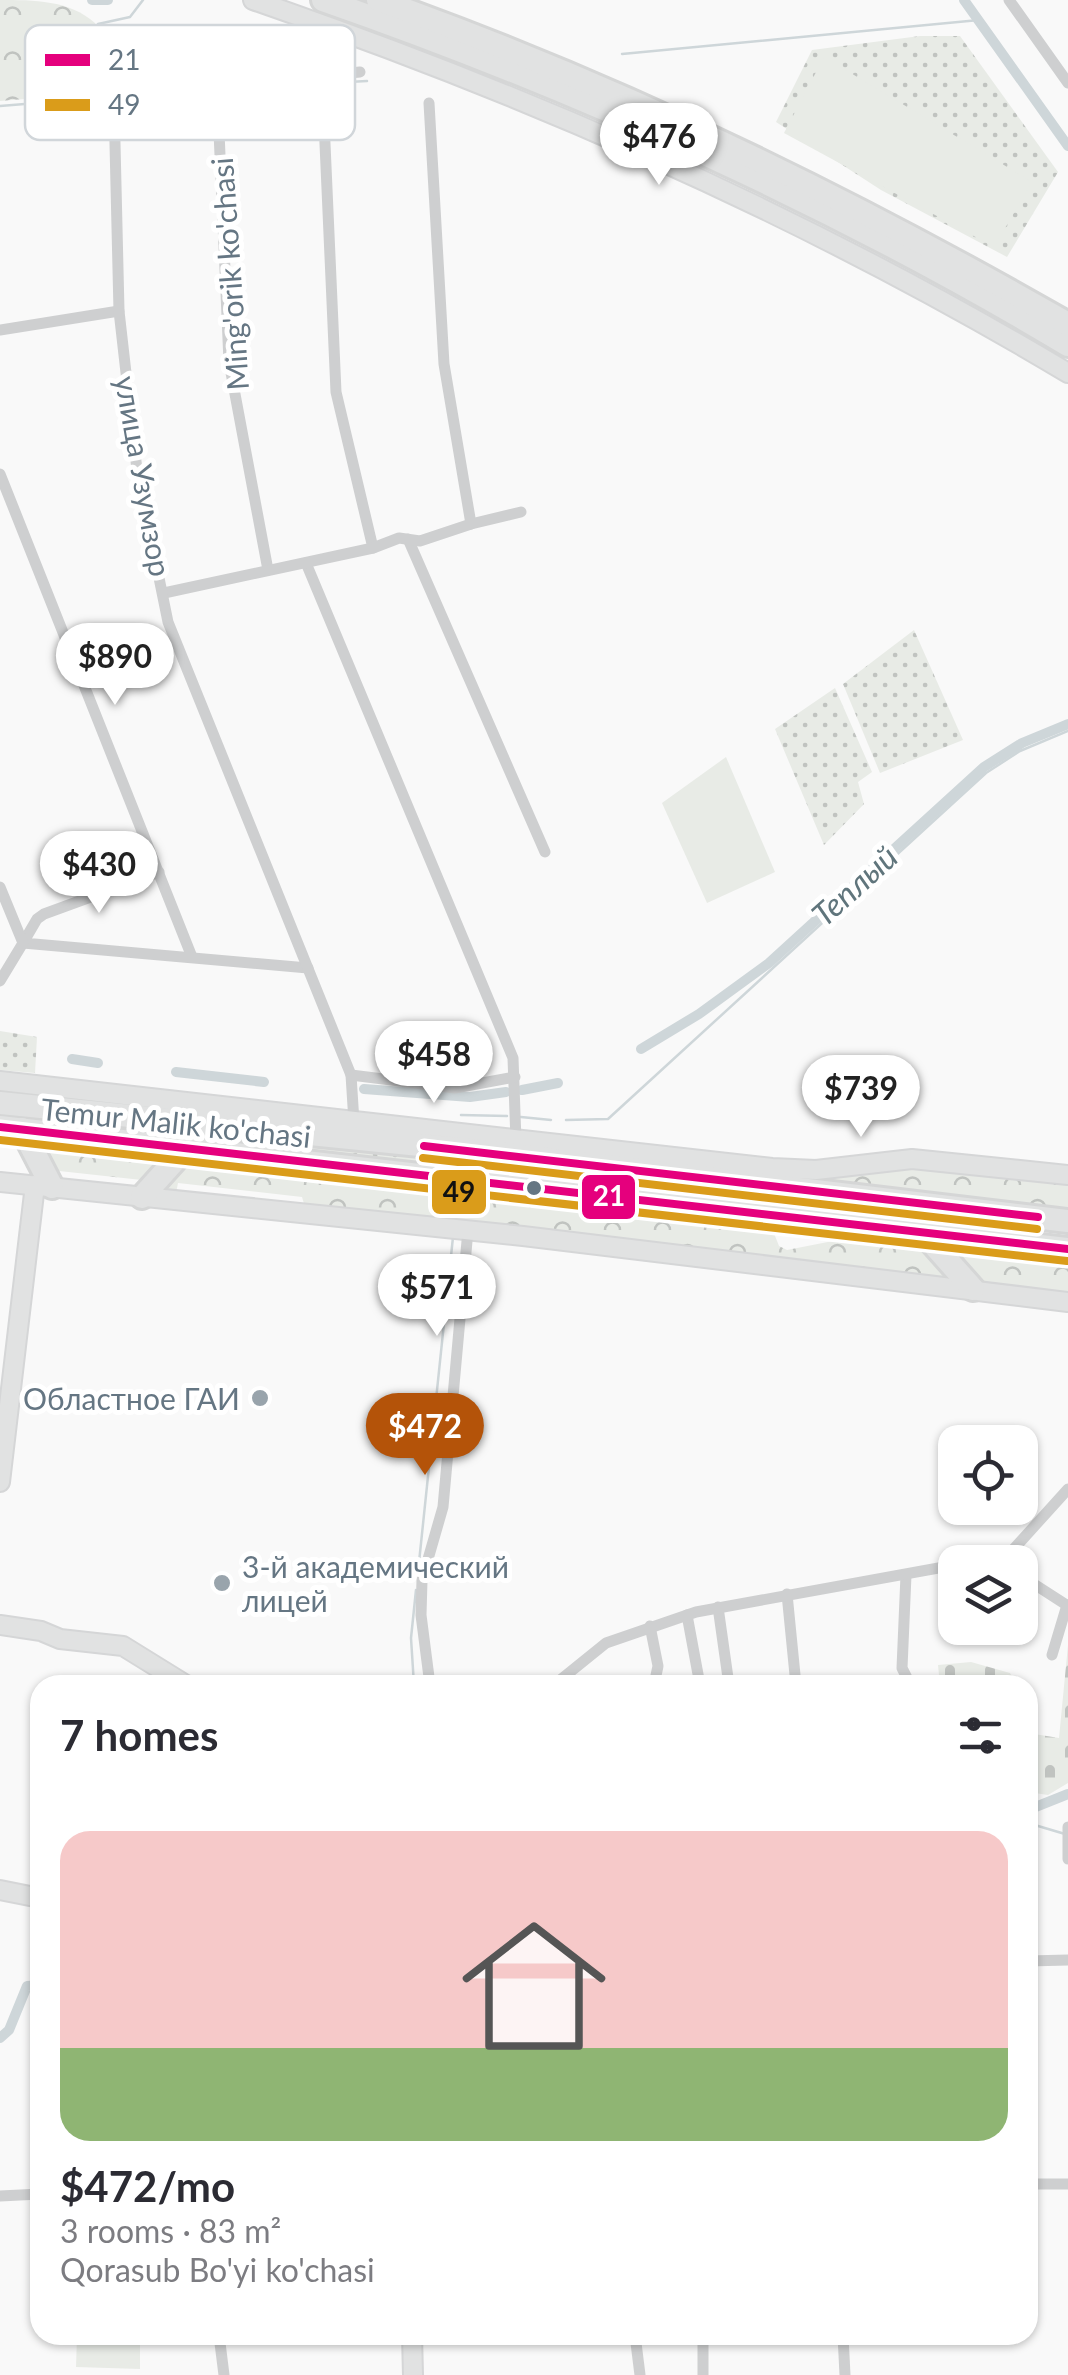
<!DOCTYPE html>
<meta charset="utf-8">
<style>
:root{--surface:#fff;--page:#f7f7f7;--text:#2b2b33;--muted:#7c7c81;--accent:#b45309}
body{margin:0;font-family:Lato,sans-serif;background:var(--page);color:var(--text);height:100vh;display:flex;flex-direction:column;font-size:38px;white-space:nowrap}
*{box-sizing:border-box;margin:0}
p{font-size:32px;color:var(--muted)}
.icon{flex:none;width:55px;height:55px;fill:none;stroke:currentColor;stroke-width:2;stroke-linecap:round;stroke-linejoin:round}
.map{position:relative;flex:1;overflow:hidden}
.panel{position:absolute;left:30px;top:1675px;width:1008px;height:670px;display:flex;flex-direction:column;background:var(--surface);border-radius:30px;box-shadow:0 2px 8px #0004}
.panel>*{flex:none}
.controls{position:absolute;left:938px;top:1425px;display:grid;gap:20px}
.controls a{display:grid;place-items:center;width:100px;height:100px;border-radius:20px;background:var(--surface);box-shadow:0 2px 8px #0004;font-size:50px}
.price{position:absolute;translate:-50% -85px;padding:0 22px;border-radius:35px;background:#fff;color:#222;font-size:32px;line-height:65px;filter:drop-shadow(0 2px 5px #0008)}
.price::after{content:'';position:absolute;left:50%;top:60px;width:30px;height:22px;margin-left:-15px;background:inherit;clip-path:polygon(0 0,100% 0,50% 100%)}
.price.on{background:var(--accent);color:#fff}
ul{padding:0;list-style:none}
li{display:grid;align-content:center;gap:20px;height:530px;padding:0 30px}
li span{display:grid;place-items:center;height:310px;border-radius:30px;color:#555}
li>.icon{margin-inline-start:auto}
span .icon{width:180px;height:180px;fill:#fffc;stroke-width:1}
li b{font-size:42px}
h2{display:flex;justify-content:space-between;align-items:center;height:120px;padding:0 30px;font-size:42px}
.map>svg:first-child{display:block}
.green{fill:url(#green-dots)}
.forest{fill:url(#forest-crowns)}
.cemetery{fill:url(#cemetery-stones)}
.pitch{fill:#e8ebe6}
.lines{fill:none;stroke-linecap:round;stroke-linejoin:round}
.stream{stroke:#ced6d9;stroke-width:2.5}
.canal{stroke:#ced6d9;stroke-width:10}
.secondary-casing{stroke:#d5d6d7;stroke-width:22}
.highway-casing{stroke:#d5d6d6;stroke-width:28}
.street{stroke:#cecfd0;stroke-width:11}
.secondary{stroke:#e1e2e2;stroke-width:18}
.highway{stroke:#e1e2e2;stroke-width:22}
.bus-1-casing{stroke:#fff;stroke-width:15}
.bus-2-casing{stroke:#fff;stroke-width:15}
.bus-1{stroke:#e5007d;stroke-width:8}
.bus-2{stroke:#da9c1a;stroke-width:8}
.bus-dot{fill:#657683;stroke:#fff;stroke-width:4}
.poi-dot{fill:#99a4ac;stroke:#fff;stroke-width:4}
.labels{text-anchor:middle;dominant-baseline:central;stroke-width:10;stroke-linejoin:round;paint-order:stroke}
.street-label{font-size:30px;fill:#657683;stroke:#fff}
.poi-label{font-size:30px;fill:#657683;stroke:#fff;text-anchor:end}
.water-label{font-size:32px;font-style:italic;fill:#60757c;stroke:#fff}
.key{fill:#fff;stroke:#d1d6da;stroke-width:2.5}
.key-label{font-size:28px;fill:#657683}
.line-badge{stroke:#fff;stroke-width:4}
.badge-label{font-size:28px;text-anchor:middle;font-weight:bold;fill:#fff}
.pale-badge-label{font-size:28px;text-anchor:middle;font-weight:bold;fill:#111}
</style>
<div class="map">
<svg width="1068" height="2375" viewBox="0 0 1068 2375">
<defs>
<pattern id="green-dots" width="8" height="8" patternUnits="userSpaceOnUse" patternTransform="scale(2.5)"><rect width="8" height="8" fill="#e8ebe6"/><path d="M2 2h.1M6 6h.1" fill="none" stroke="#c0c3c0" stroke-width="1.8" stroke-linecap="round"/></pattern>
<pattern id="forest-crowns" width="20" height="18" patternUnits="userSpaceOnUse" patternTransform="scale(2.5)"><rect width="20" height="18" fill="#e8ebe6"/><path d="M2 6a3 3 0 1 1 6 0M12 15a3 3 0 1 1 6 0" fill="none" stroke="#c0c3c0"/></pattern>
<pattern id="cemetery-stones" width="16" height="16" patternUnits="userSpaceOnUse" patternTransform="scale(2.5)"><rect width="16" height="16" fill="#e8ebe6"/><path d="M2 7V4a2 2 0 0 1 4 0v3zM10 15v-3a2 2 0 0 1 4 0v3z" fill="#c0c3c0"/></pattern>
</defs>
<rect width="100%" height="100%" fill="#f9f9f9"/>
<g class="green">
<path d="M920,36h40l98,136 -51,85 -126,-67 -105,-68 36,-72z"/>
<path d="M914,630l49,110 -83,33 -37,-89z"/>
<path d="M835,688l37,84 -14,10 6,22 -40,41 -49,-116z"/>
<path d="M0,1031l37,6 -2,36 -35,-3z"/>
<path d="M0,1110l750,85 25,10 -775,-89z"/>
</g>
<g class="forest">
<path d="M0,0c34,0 69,0 95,23l5,70 -100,8z"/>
<path d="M37,1144l128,17 -14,20 -101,-11z"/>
<path d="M179,1162l305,30 28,12 32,3 10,-9 216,25 9,23 8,4 56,-11 80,7 35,33 -653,-72 -3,-10 -124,-14 -2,10 -12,-1z"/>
<path d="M916,1166l152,15v31l-239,-26 5,-13z"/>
<path d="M944,1247l124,16v32l-96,-12z"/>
</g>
<g class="cemetery">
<path d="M1068,1645v138l-20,12 -20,-3v-59l31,5z"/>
<path d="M971,1662l39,11 7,12h-77l-2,-20z"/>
</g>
<g class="pitch">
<path d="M824,57l208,125 -38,65 -210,-114z"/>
<path d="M726,757l49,115 -68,31 -45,-100z"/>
<path d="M77,2335h63v34l-64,-2z"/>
</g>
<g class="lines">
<g class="stream">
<path d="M622,54l357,-34"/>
<path d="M329,83l38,-2"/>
<path d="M239,89l77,-5"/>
<path d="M99,96l-1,-72 32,-7 13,-17"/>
<path d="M0,106l111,-9"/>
<path d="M461,1115l46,1"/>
<path d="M521,1117l30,3"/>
<path d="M566,1120l42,-1 378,-346 34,-22 48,-20"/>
<path d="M418,1572l35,-335"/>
<path d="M414,1685l-3,-47 5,-48"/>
<path d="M1028,1823l37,11"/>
</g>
<g class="canal">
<path d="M92,0h16"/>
<path d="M964,0l104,146"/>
<path d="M641,1049l58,-35 70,-51 215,-196 38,-24 46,-19"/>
<path d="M72,1059l26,4"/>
<path d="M176,1072l88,10"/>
<path d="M364,1089l106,8 36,-5"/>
<path d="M522,1090l36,-7"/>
<path d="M1028,1810l40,-16"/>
<path d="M0,2038l9,-8 18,-44 13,-1"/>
</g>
<defs>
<g id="secondary">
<path d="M253,0c282,97 559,220 815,373"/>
<path d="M0,1081l772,87 44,2 96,-11 156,16"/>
<path d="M0,1182l523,54 545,66"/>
<path d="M0,1482l35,-297"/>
<path d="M0,1625l41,6 19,8 63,7 63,39"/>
<path d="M0,1890l40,8"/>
<path d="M412,2335l1,40"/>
</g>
<g id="highway">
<path d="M323,0c253,88 515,207 745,345"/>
<path d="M378,0c240,85 469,197 690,324"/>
<path d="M0,1103l480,48 588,70"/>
<path d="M0,1127l1068,122"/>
<path d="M22,1129l30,58"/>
<path d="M142,1197l45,-50"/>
<path d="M925,1235l48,54"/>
</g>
</defs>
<use href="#secondary" class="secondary-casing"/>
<use href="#highway" class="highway-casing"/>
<g class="street">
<path d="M1009,0l59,83"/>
<path d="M322,76l14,316 37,156"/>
<path d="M217,86l12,276 39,208"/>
<path d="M429,103l15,261 27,160"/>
<path d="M0,330l119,-19"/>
<path d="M0,474l192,483"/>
<path d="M408,539l137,313"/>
<path d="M306,563l207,495 3,83"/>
<path d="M164,593l209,-45 26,-10 21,3 51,-17 50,-12"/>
<path d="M159,872l-115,42 -7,5 -14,24 285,25"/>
<path d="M0,887l23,56 -23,38"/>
<path d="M351,1075l104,13 60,-11"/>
<path d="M354,1122l-3,-47 -183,-453 -31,-152 -18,-159 -5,-209 1,-7 245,-23"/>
<path d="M965,1562l18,-3 16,3"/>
<path d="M1002,1562l66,-73"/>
<path d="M906,1575l-4,93 6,12"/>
<path d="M1020,1575l48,31"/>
<path d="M787,1594l9,91"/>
<path d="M718,1607l11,78"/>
<path d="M687,1615l13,70"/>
<path d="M650,1626l8,40 -4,19"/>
<path d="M1052,1655l15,-50"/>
<path d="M430,1685l-9,-70 1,-35 21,-73 25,-277"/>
<path d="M554,1685l52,-42 90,-31 259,-47"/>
<path d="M1068,1827v32"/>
<path d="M1028,1961l40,-1"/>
<path d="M1028,2184h40"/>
<path d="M0,2196l40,-2"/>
<path d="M219,2335l5,40"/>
<path d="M635,2335l5,40"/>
<path d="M703,2335v40"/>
<path d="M843,2335l2,40"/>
</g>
<use href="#secondary" class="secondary"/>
<use href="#highway" class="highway"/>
<defs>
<g id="bus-1">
<path d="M0,1127l1068,122"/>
<path d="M424,1146l614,71"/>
</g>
<g id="bus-2">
<path d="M0,1140l1067,121"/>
<path d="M423,1158l614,71"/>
</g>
</defs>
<use href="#bus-1" class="bus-1-casing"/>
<use href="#bus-2" class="bus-2-casing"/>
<use href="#bus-1" class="bus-1"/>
<use href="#bus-2" class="bus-2"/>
</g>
<circle class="bus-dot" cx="534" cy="1188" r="9"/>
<g class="poi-dot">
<circle cx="260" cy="1398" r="10"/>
<circle cx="222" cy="1583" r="10"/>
</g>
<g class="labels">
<g class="street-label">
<text transform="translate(229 274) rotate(-94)">Ming'orik ko'chasi</text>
<text transform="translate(144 476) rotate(80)">улица Узумзор</text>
<text transform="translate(176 1122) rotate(6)">Temur Malik ko'chasi</text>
</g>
<g class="poi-label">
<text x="240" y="1398">Областное ГАИ</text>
<text x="242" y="1566" text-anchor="start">3-й академический<tspan x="242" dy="34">лицей</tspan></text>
</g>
<g class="water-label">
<text transform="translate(854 885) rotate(-42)">Теплый</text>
</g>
</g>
<rect x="25" y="25" width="330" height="115" rx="15" class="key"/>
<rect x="45" y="54" width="45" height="12" fill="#e5007d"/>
<rect x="45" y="99" width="45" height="12" fill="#da9c1a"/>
<g class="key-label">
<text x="108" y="70">21</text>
<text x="108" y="115">49</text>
</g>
<g class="line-badge">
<rect x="430" y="1168" width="58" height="48" rx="10" fill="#da9c1a"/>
<rect x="580" y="1173" width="57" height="48" rx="10" fill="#e5007d"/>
</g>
<g class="badge-label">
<text x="609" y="1206">21</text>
</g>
<g class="pale-badge-label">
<text x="459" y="1202">49</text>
</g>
</svg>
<div class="controls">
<a><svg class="icon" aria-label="locate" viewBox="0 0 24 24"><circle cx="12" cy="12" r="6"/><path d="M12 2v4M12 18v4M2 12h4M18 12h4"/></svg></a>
<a><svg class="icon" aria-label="layers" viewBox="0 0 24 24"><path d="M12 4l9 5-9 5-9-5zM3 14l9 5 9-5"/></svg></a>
</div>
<b class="price" style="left:659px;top:188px">$476</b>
<b class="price" style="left:115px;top:708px">$890</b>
<b class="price" style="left:99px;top:916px">$430</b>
<b class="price" style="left:434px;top:1106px">$458</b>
<b class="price" style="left:861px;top:1140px">$739</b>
<b class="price" style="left:437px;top:1339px">$571</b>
<b class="price on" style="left:425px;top:1478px">$472</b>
<section class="panel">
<h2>7 homes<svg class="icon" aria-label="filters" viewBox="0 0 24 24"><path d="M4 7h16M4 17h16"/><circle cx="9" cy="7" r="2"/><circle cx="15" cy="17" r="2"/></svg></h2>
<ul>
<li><span style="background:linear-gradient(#f6c9c9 70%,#8fb573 0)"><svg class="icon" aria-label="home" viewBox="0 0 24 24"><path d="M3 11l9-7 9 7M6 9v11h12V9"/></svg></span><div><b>$472/mo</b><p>3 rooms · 83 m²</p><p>Qorasub Bo'yi ko'chasi</p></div></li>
</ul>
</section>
</div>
